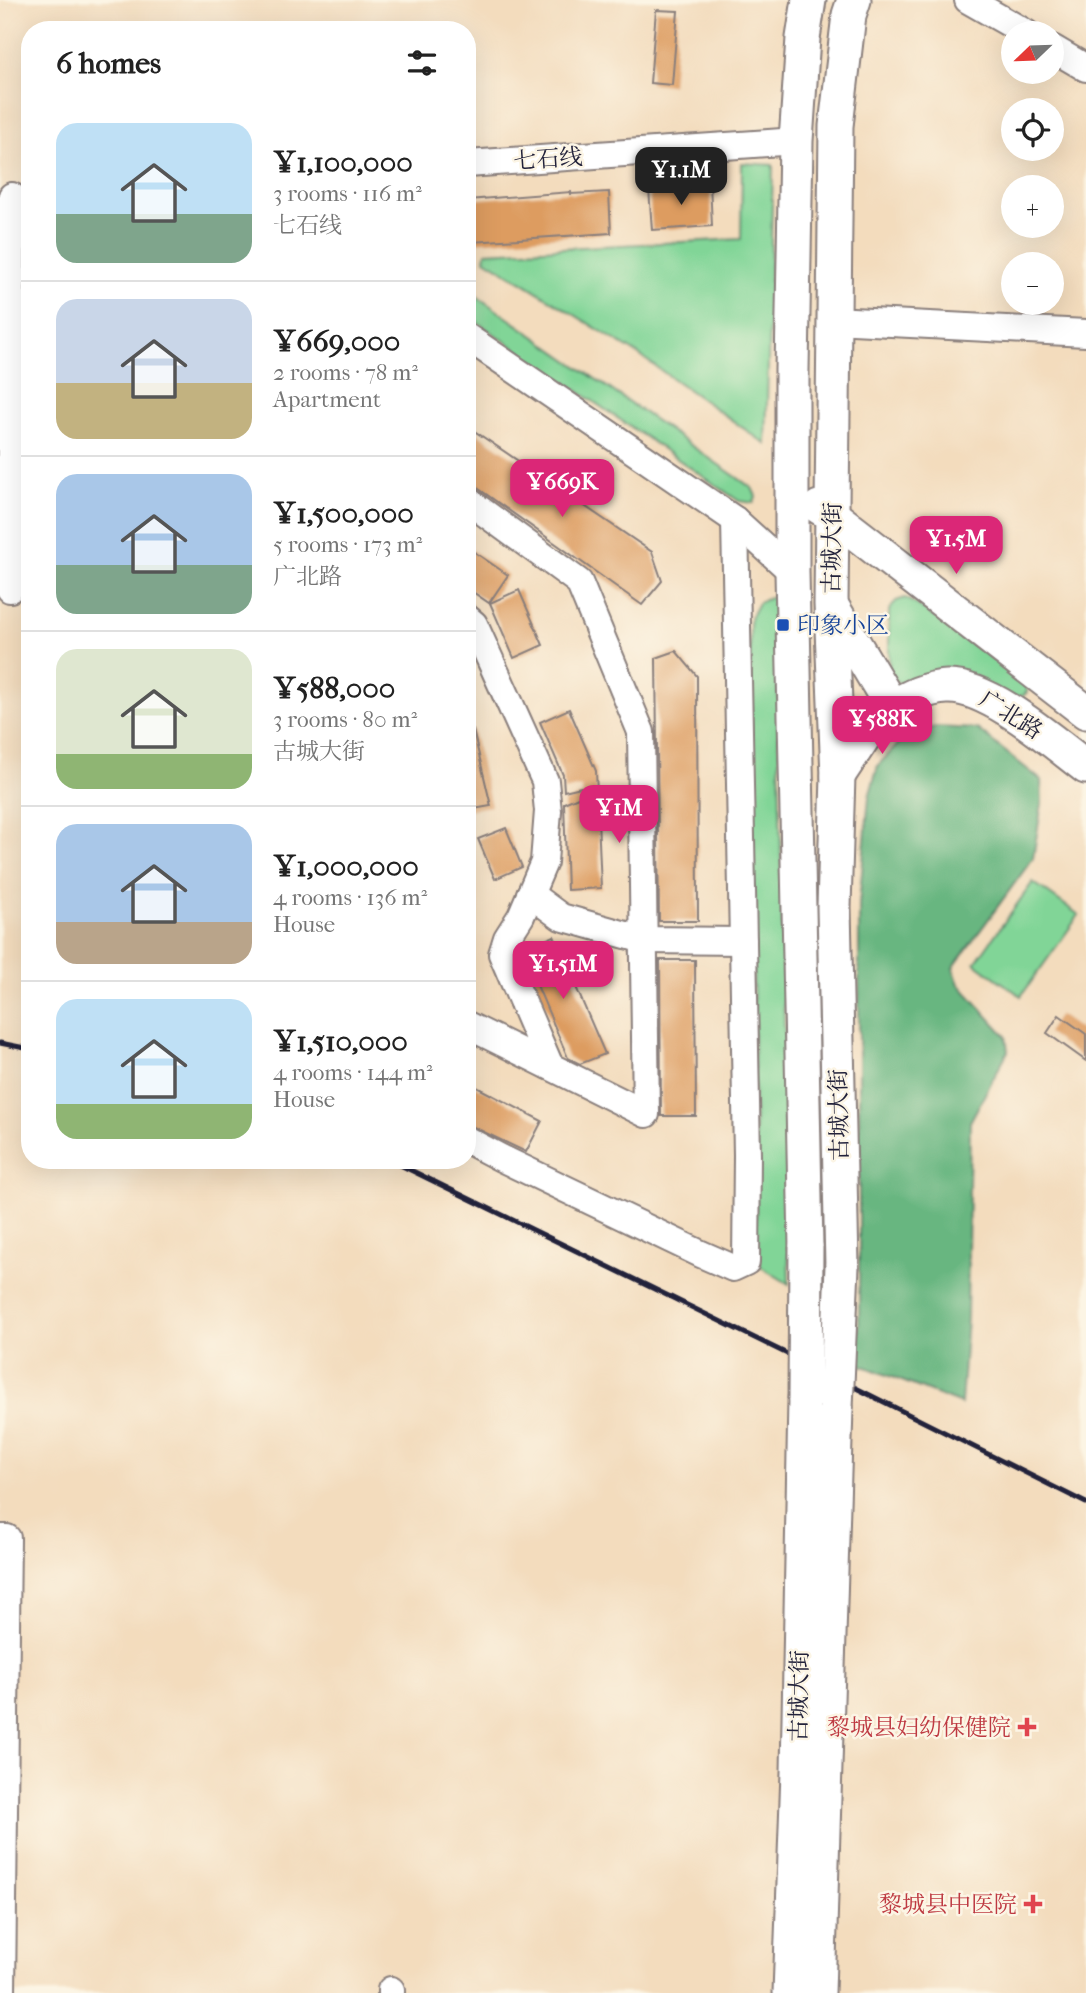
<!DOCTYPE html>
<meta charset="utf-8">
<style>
:root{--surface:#fff;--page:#f2f2f2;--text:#222;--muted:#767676;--line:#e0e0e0;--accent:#db2777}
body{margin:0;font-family:"IM FELL French Canon","Noto Serif SC",serif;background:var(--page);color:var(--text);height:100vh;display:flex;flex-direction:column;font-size:26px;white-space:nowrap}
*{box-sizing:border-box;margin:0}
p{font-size:23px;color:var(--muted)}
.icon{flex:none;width:38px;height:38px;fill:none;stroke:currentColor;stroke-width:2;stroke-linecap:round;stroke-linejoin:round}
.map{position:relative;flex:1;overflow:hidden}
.sheet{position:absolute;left:21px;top:21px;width:455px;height:1148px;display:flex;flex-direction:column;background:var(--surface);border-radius:28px;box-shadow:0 7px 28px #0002}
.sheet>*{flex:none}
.needle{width:46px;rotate:247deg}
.fabs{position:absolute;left:1001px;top:21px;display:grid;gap:14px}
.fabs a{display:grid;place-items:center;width:63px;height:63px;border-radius:50%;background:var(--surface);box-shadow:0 7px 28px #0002;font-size:35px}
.price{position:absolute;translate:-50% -60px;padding:0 16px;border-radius:14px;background:var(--accent);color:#fff;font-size:23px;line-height:46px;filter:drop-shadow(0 2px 4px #0008)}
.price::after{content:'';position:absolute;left:50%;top:42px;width:21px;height:16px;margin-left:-10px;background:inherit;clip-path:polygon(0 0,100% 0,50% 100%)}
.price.active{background:#222;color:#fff}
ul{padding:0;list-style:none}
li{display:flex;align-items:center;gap:21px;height:175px;padding:0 35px}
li+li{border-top:2px solid var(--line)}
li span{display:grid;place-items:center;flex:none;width:196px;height:140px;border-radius:21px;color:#555}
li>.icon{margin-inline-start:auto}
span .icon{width:84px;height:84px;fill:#fffc;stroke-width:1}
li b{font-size:30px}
h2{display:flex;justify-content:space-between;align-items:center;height:84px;padding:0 35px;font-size:30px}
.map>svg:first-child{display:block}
.green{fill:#81d597;stroke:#527c69;stroke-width:2}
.forest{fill:#68b680;stroke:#456c5e;stroke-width:2}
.building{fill:#dd9c60}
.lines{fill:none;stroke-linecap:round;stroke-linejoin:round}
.minor-casing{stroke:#8a7f7c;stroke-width:30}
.major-casing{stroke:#8a7f7c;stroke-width:37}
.minor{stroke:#fff;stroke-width:26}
.major{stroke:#fff;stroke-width:33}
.rail{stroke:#22223b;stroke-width:5}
.major-bridge-casing{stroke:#8a7f7c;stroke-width:37;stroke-linecap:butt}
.major-bridge{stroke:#fff;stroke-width:33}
.transit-dot{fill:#1a4fb4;stroke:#fcf5e5;stroke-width:2.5}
.health-dot{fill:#e0444e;stroke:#fcf5e5;stroke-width:2.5}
.labels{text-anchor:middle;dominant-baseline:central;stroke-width:5;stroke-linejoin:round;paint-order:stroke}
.street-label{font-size:23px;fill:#22223b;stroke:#fcf5e5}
.transit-label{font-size:23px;fill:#164399;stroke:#fcf5e5;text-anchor:start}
.health-label{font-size:23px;fill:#be3a42;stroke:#fcf5e5;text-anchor:end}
</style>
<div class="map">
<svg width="1086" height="1993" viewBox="0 0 1086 1993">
<rect width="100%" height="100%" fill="#fcf5e5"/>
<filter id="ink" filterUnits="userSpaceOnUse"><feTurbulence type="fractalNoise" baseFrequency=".0143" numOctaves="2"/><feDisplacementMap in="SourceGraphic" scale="14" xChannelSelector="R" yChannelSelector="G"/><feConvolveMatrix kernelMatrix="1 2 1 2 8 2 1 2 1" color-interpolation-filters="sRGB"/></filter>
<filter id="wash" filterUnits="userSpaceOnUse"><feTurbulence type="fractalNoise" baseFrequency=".00686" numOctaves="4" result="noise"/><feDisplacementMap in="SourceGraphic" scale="28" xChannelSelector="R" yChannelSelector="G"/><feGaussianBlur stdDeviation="1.57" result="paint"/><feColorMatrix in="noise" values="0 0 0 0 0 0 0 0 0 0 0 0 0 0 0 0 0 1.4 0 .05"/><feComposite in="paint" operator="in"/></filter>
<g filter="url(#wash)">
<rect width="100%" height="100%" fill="#f3dcbd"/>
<g class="green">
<path d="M742,163l31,2 -7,279 -127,-89 -154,-96 1,-7 255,-13z"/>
<path d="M475,295l277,193 4,8 -2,7 -15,-2 -268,-183 -4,-7v-13z"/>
<path d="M776,595l13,689 -33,-20 -6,-646 8,-15z"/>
<path d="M905,598l11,6 106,75 5,6v7l-4,4 -7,1 -112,-12 -12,-6 -3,-9v-59l7,-10z"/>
<path d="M1033,882l46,33 -58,81 -46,-33z"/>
</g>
<path class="forest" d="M936,727l41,2 64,51 1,23 -9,55 -80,110 6,16 47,52 2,15 -38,71 -3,196 -6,86 -105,-41 3,-42v-417l10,-107 9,-32 32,-33z"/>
<g id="blocks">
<g class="building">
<path d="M656,10l22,1 -6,74 -22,-2z"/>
<path d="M710,183l2,43 -60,4 -3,-41z"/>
<path d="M571,192v2l38,-2 2,41 -140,9 -3,-42z"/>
<path d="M467,426l185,126 10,29 -20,24 -166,-118 -9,-3z"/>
<path d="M467,547l41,28 -19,28 -22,-15z"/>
<path d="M519,590l24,55 -29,13 -24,-55z"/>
<path d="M676,651l21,25 1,245h-39l-3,-263z"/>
<path d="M569,709l27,62 5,117 -34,2 -3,-87 19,-8 -2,-8 -17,4 -1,-16 -23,-53z"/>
<path d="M473,730l18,76 -24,4v-79z"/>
<path d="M506,828l16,39 -27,12 -17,-40z"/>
<path d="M554,936l51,118 -25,10 -12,-6 -46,-108z"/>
<path d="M660,960h35l1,156h-35z"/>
<path d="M1059,1015l27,19v27l-39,-28z"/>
<path d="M467,1082l75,39 -16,31 -59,-28z"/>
</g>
</g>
</g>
<g filter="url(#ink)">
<use href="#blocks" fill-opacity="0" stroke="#8a7f7c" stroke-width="2"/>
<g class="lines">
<defs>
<g id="minor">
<path d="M968,0l58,33"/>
<path d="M1052,48l34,20"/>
<path d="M467,164l329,-23"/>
<path d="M833,320l253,13"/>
<path d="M467,337l268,183 57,52"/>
<path d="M467,500l112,82 62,150 5,382 -179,-89"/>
<path d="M10,589l2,-393"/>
<path d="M467,618l7,6 71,157 3,30 -4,51 -23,54 -14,22 -5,16 48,112"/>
<path d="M530,894l31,23 83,23 99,1"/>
<path d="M467,1140l34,18 200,96 32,14 13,-6 1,-107 -12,-635"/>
<path d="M0,1538h7l-5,455"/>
<path d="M391,1993v-3"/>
</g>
<g id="major">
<path d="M819,507l13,8 254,197"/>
<path d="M833,608l59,99c17,-10 34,-19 55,-20 41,-2 106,55 139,80"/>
<path d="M838,776l33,-50 21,-19"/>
<path d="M806,1247l-14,-675v-202l4,-229 7,-103 6,-38"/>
<path d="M842,1266l-8,-359 4,-131 -7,-172 5,-478 13,-111 5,-15"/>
<path d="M790,1993l8,-221 7,-373"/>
<path d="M818,1993l18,-585"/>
</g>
</defs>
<use href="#minor" class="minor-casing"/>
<use href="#major" class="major-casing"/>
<use href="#minor" class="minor"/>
<use href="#major" class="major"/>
<g class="rail">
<path d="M0,1043l30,6"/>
<path d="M390,1160l422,206 274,137"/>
</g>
<defs>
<g id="major-bridge">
<path d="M805,1399l1,-152"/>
<path d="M836,1408l6,-142"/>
</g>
</defs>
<use href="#major-bridge" class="major-bridge-casing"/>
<use href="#major-bridge" class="major-bridge"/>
</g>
</g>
<rect class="transit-dot" x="776" y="618" width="14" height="14" rx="3.5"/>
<g class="health-dot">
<path d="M1023.5 1716.5h7v7h7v7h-7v7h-7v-7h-7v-7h7z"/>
<path d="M1029.5 1893.5h7v7h7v7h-7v7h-7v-7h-7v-7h7z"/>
</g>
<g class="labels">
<g class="street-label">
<text transform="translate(548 159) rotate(-4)">七石线</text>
<text transform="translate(832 548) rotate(-89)">古城大街</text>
<text transform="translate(1011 715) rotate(32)">广北路</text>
<text transform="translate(839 1115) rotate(-91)">古城大街</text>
<text transform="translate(799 1696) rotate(-89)">古城大街</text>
</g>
<g class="transit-label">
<text x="797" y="625">印象小区</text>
</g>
<g class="health-label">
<text x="1011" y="1727">黎城县妇幼保健院</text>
<text x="1017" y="1904">黎城县中医院</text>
</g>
</g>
</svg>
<div class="fabs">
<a><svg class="needle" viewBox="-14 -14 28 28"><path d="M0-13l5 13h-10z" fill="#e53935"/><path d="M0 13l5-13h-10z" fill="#767676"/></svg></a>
<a><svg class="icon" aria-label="locate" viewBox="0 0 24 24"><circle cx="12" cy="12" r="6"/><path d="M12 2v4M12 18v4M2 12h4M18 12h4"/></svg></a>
<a>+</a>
<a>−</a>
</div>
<b class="price active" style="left:681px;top:207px">¥1.1M</b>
<b class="price" style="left:562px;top:519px">¥669K</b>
<b class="price" style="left:956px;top:576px">¥1.5M</b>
<b class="price" style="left:882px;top:756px">¥588K</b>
<b class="price" style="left:619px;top:845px">¥1M</b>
<b class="price" style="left:563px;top:1001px">¥1.51M</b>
<section class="sheet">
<h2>6 homes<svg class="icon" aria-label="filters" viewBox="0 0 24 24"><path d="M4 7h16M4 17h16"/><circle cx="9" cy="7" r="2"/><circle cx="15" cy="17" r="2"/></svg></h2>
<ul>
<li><span style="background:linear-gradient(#bfe0f5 65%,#7fa58c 0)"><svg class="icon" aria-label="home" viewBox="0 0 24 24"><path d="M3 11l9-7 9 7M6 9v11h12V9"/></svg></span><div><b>¥1,100,000</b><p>3 rooms · 116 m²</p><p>七石线</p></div></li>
<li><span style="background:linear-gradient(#c9d6e8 60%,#c2b280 0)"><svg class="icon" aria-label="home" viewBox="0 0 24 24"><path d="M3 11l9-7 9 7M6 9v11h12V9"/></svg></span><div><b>¥669,000</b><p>2 rooms · 78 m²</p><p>Apartment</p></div></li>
<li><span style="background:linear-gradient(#a9c7e8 65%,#7fa58c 0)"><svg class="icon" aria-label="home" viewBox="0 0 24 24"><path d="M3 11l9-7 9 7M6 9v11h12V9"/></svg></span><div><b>¥1,500,000</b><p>5 rooms · 173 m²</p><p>广北路</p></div></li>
<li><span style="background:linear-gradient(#dfe7d0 75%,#8fb573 0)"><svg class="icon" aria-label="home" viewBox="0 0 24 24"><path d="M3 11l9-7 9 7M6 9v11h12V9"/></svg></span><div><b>¥588,000</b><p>3 rooms · 80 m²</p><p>古城大街</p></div></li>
<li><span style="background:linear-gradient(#a9c7e8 70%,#b9a48a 0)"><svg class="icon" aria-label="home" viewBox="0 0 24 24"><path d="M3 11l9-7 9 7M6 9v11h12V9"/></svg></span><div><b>¥1,000,000</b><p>4 rooms · 136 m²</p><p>House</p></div></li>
<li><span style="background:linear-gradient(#bfe0f5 75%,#8fb573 0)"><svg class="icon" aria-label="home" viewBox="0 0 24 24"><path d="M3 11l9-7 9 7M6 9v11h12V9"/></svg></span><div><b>¥1,510,000</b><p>4 rooms · 144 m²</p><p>House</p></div></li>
</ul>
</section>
</div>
